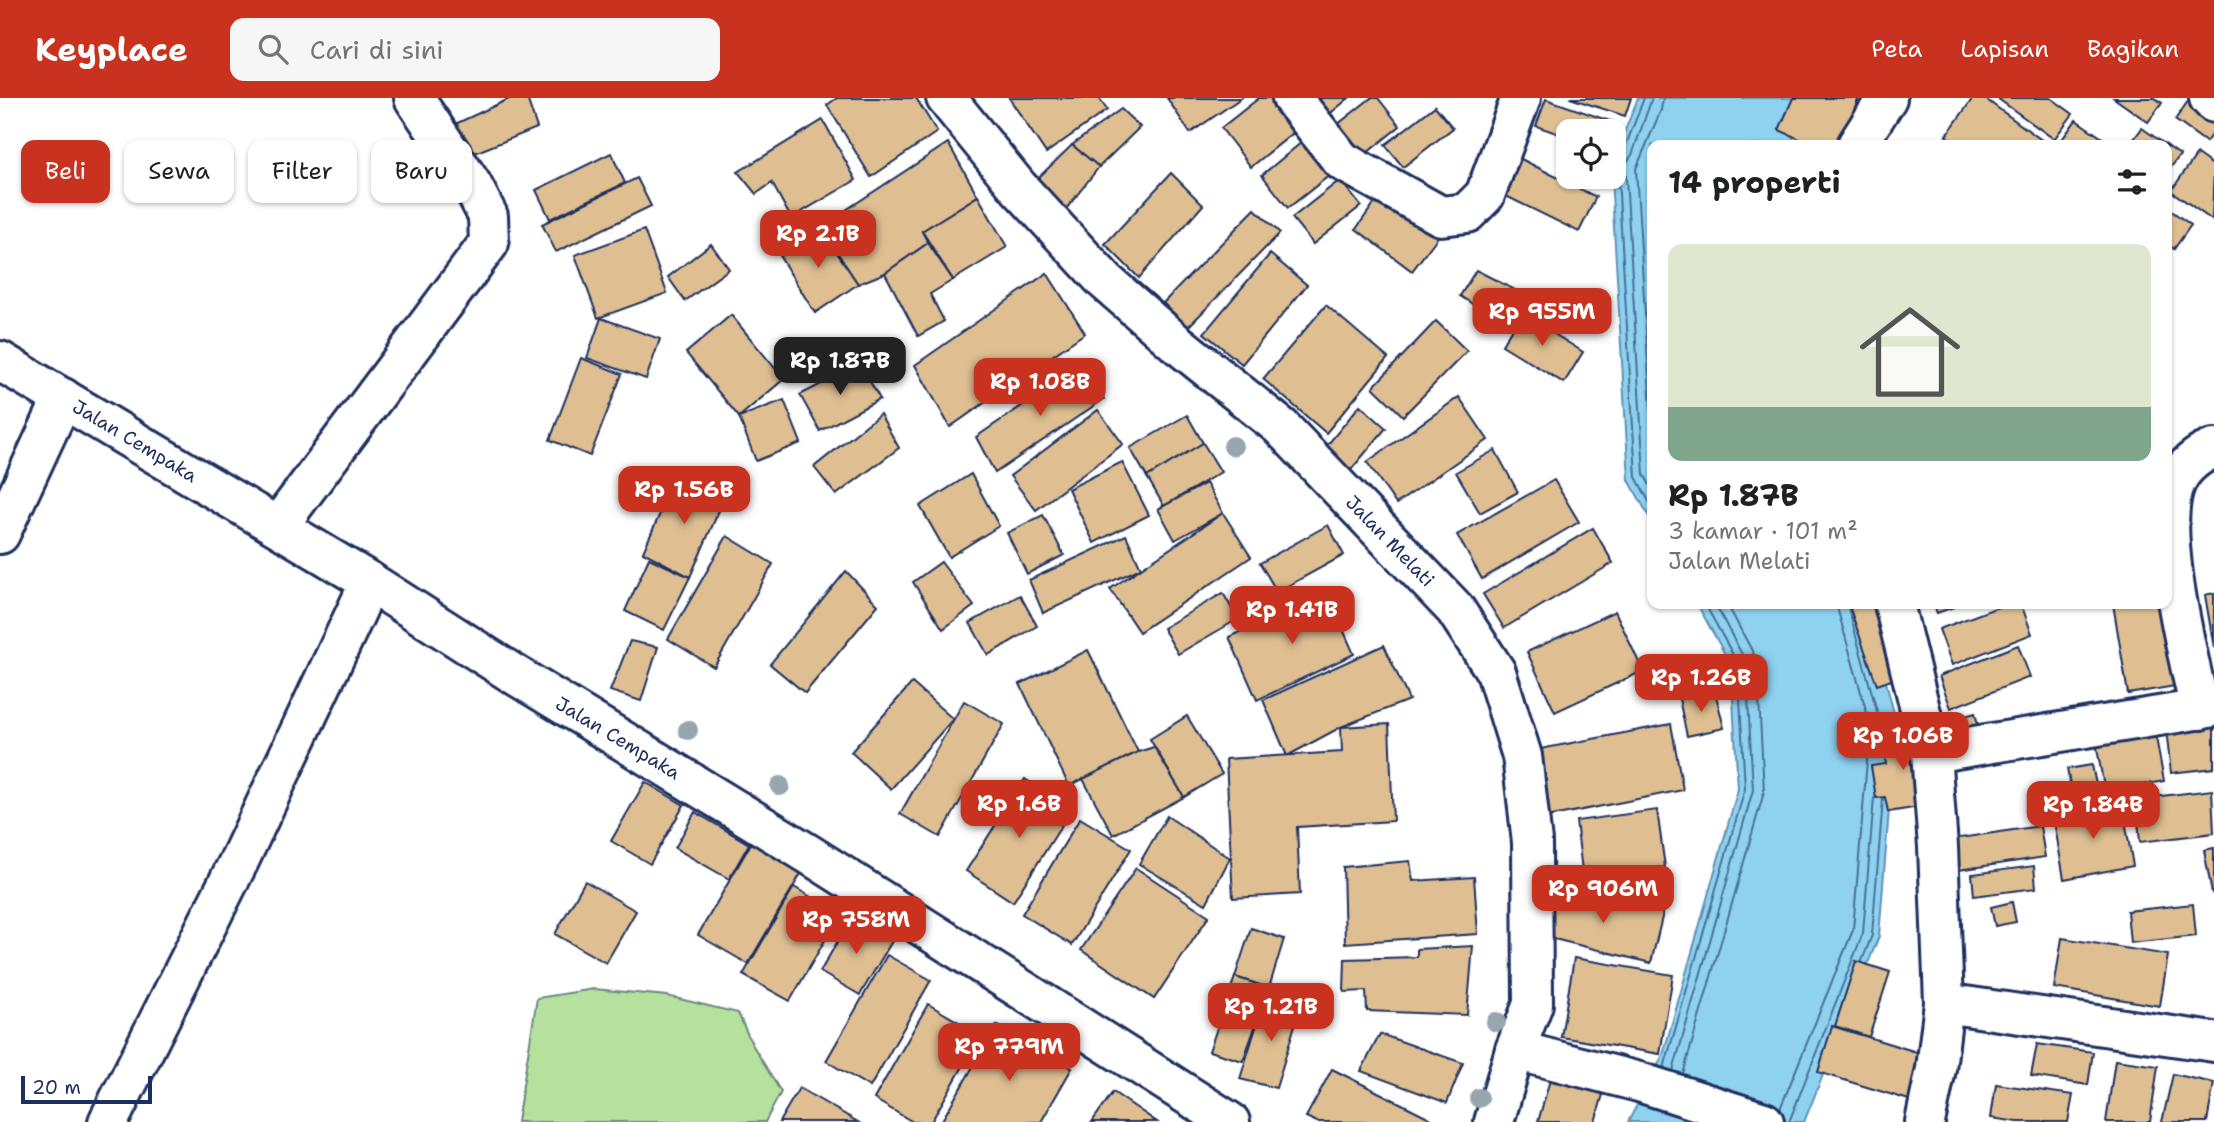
<!DOCTYPE html>
<html lang="id">
<meta charset="utf-8">
<style>
:root{--surface:#fff;--page:#f6f6f6;--text:#202124;--muted:#757577;--line:#e0e0e0;--accent:#c8321e}
body{margin:0;font-family:"Shantell Sans",sans-serif;background:var(--page);color:var(--text);height:100vh;display:flex;flex-direction:column;font-size:26px;white-space:nowrap}
*{box-sizing:border-box;margin:0}
p{font-size:23px;color:var(--muted)}
.icon{flex:none;width:38px;height:38px;fill:none;stroke:currentColor;stroke-width:2;stroke-linecap:round;stroke-linejoin:round}
.map{position:relative;flex:1;overflow:hidden}
.details{position:absolute;left:1647px;top:42px;width:525px;height:469px;display:flex;flex-direction:column;background:var(--surface);border-radius:14px;box-shadow:0 2px 5px #0004}
.details>*{flex:none}
.hud{position:absolute;left:21px;top:42px;width:665px;height:63px;display:flex;gap:14px}
.controls{position:absolute;left:1556px;top:21px;display:grid;gap:14px}
.controls a{display:grid;place-items:center;width:70px;height:70px;border-radius:14px;background:var(--surface);box-shadow:0 2px 5px #0004;font-size:35px}
.scale{position:absolute;left:21px;bottom:18px;width:131px;box-sizing:border-box;padding-left:7px;border:4px solid #1b2f5e;border-top:0;font-size:19px;line-height:24px;white-space:nowrap;color:#1b2f5e;-webkit-text-stroke:5px #fff;paint-order:stroke}
.price{position:absolute;translate:-50% -60px;padding:0 16px;border-radius:14px;background:var(--accent);color:#fff;font-size:23px;line-height:46px;filter:drop-shadow(0 2px 4px #0008)}
.price::after{content:'';position:absolute;left:50%;top:42px;width:21px;height:16px;margin-left:-10px;background:inherit;clip-path:polygon(0 0,100% 0,50% 100%)}
.price.active{background:#222;color:#fff}
ul{padding:0;list-style:none}
li{display:grid;align-content:center;gap:14px;height:371px;padding:0 21px}
li+li{border-top:2px solid var(--line)}
li span{display:grid;place-items:center;height:217px;border-radius:14px;color:#555}
li>.icon{margin-inline-start:auto}
span .icon{width:126px;height:126px;fill:#fffc;stroke-width:1}
li b{font-size:30px}
h2{display:flex;justify-content:space-between;align-items:center;height:84px;padding:0 21px;font-size:30px}
.chip{padding:0 24px;border-radius:14px;background:var(--surface);box-shadow:0 2px 5px #0004;font-size:24px;line-height:63px}
.chip.active{background:var(--accent);color:#fff}
header{display:flex;align-items:center;gap:42px;box-sizing:border-box;height:98px;padding:0 35px;background:var(--accent);color:#fff}
header strong{font-size:33px}
nav{display:flex;gap:38px;margin-inline-start:auto;font-size:24px}
.search{width:490px;height:63px;background:var(--page);display:flex;align-items:center;gap:18px;box-sizing:border-box;padding:0 24px;border-radius:14px;color:var(--muted);font-size:26px}
.map>svg:first-child{display:block}
.green{fill:#b6e09d;stroke:#68887e;stroke-width:2}
.water{fill:#8fd2f0;stroke:#6191b6;stroke-width:2}
.lines{fill:none;stroke-linecap:round;stroke-linejoin:round}
.shore{stroke:#497098;stroke-width:2}
.building{fill:#dfbf92;stroke:#1b2f5e;stroke-width:2}
.minor-casing{stroke:#1b2f5e;stroke-width:44}
.major-casing{stroke:#1b2f5e;stroke-width:44}
.minor{stroke:#fff;stroke-width:38}
.major{stroke:#fff;stroke-width:38}
.tree{fill:#97a5af}
.labels{text-anchor:middle;dominant-baseline:central;stroke-width:7;stroke-linejoin:round;paint-order:stroke}
.street-label{font-size:19px;fill:#1b2f5e;stroke:#fff}
</style>
<header>
<strong>Keyplace</strong>
<div class="search"><svg class="icon" aria-label="search" viewBox="0 0 24 24"><circle cx="10" cy="10" r="6"/><path d="M15 15l6 6"/></svg>Cari di sini</div>
<nav><a>Peta</a><a>Lapisan</a><a>Bagikan</a></nav>
</header>
<div class="map">
<svg width="2214" height="1024" viewBox="0 0 2214 1024">
<rect width="100%" height="100%" fill="#fff"/>
<filter id="ink" filterUnits="userSpaceOnUse"><feTurbulence type="fractalNoise" baseFrequency=".0143" numOctaves="2"/><feDisplacementMap in="SourceGraphic" scale="14" xChannelSelector="R" yChannelSelector="G"/><feConvolveMatrix kernelMatrix="1 2 1 2 8 2 1 2 1" color-interpolation-filters="sRGB"/></filter>
<g filter="url(#ink)">
<path class="green" d="M594,891l73,7 71,17 14,31 29,48 -16,30h-248l20,-124z"/>
<g class="water">
<path d="M1638,0h168l-15,47h-139v377l-23,-42 -18,-303h3v-19z"/>
<path d="M1697,506h165l13,35 21,82 -17,215 -75,186h-176l35,-67 75,-266 -7,-124z"/>
</g>
<g class="lines">
<g class="shore">
<path d="M1614,60l9,-5 21,-55"/>
<path d="M1614,73l4,7 18,299 16,30"/>
<path d="M1652,328l-16,-257 25,-59 2,-12"/>
<path d="M1652,391l-8,-15 -18,-297 -3,-10 9,-12 20,-57"/>
<path d="M1847,506l33,118v11"/>
<path d="M1862,863l10,-26 11,-136"/>
<path d="M1664,970l81,-279 -7,-125 -33,-60"/>
<path d="M1673,973l80,-281 -7,-128 -31,-58"/>
<path d="M1683,976l81,-282 -7,-132 -30,-56"/>
<path d="M1780,1011l73,-179 17,-206 -34,-120"/>
<path d="M1789,1024l74,-189 11,-135"/>
</g>
</g>
<g class="building">
<path d="M511,0h16l10,30 -70,28 -16,-30z"/>
<path d="M837,0h79l21,34 -66,45 -44,-72z"/>
<path d="M1009,0h90l8,12 -61,43z"/>
<path d="M1167,0h74l-51,35z"/>
<path d="M1259,0h21l22,28 -51,41 -30,-39z"/>
<path d="M1313,0h36l-22,18z"/>
<path d="M1371,0h7l22,28 -38,31 -25,-32z"/>
<path d="M1570,0h61l-6,18z"/>
<path d="M1793,0h66l-21,47h-25l-34,-15z"/>
<path d="M1973,0h11l59,43 -3,4h-81l-13,-9z"/>
<path d="M1997,0h54l22,16 -19,25z"/>
<path d="M2114,0h41l7,5 -14,19z"/>
<path d="M2190,0l24,15v18l-8,11 -31,-22z"/>
<path d="M1546,1l67,23 -3,9h-42v6l-32,-11z"/>
<path d="M1435,8l18,22 -50,39 -18,-22z"/>
<path d="M1121,11l19,18 -41,40 -27,-22z"/>
<path d="M823,22l33,60 -65,38 -19,-35 -16,11 -18,-22z"/>
<path d="M2076,22l32,22 -3,3h-47z"/>
<path d="M2142,30l24,17 -35,-2z"/>
<path d="M1308,39l27,34 -47,37 -26,-33z"/>
<path d="M948,45l30,53 -56,35 6,12 -43,30 -27,11 -38,-57z"/>
<path d="M1072,47l27,22 -40,51 -25,-36z"/>
<path d="M2166,47l14,10 -11,15 -3,-2z"/>
<path d="M611,55l14,30 -75,36 -14,-29z"/>
<path d="M2197,56l17,12 -2,54 -41,-29z"/>
<path d="M1521,61l75,38 -17,35 -75,-37z"/>
<path d="M1171,75l32,32 -64,73 -34,-34z"/>
<path d="M637,80l14,28 -95,46 -14,-28z"/>
<path d="M1340,82l21,26 -48,38 -21,-26z"/>
<path d="M1383,93l57,43 -28,37 -56,-42z"/>
<path d="M978,98l29,51 -54,33 -31,-49z"/>
<path d="M2166,109l25,18 -17,24 -8,-6z"/>
<path d="M1255,111l25,24 -92,94 -25,-24z"/>
<path d="M820,129l38,57 -43,29 -35,-56z"/>
<path d="M644,132l23,63 -69,25 -23,-63z"/>
<path d="M928,145l25,37 -23,14 14,27 -26,15 -33,-63z"/>
<path d="M711,146l18,25 -44,32 -17,-24z"/>
<path d="M1270,156l37,31 -65,79 -38,-31z"/>
<path d="M1476,172l45,23 -20,29 -41,-26z"/>
<path d="M1047,175l38,60 -135,94 -35,-62z"/>
<path d="M1326,207l62,53 -62,75 -63,-54z"/>
<path d="M1521,215l62,39 -19,31 -62,-38z"/>
<path d="M731,217l53,64 -45,38 -53,-64z"/>
<path d="M601,220l59,21 -14,40 -59,-21z"/>
<path d="M1436,223l31,30 -64,65 -30,-29z"/>
<path d="M581,260l41,16 -32,82 -40,-16z"/>
<path d="M1085,265l19,36 -109,74 -19,-36z"/>
<path d="M860,266l20,35 -60,32 -20,-36z"/>
<path d="M1459,299l29,43 -92,64 -29,-42z"/>
<path d="M784,302l17,43 -45,18 -17,-44z"/>
<path d="M1360,307l26,23 -41,49 -26,-22z"/>
<path d="M1098,312l25,34 -87,66 -26,-34z"/>
<path d="M880,316l19,34 -63,47 -22,-28z"/>
<path d="M1187,317l16,28 -56,34 -17,-29z"/>
<path d="M1203,345l18,29 -57,34 -17,-29z"/>
<path d="M1495,352l23,42 -38,21 -24,-41z"/>
<path d="M1122,364l27,53 -55,28 -26,-54z"/>
<path d="M971,376l28,52 -50,31 -29,-51z"/>
<path d="M677,377l47,24 -34,78 -47,-25z"/>
<path d="M1554,382l25,42 -97,57 -25,-44z"/>
<path d="M1206,385l17,30 -48,27 -17,-31z"/>
<path d="M1223,415l28,44 -112,75 -29,-43z"/>
<path d="M1043,417l21,40 -37,19 -20,-41z"/>
<path d="M1328,427l16,30 -67,37 -17,-29z"/>
<path d="M1593,430l20,35 -109,65 -21,-34z"/>
<path d="M1126,437l15,33 -98,45 -14,-33z"/>
<path d="M727,438l46,28 -59,103 -46,-28z"/>
<path d="M649,460l41,19 -26,53 -39,-19z"/>
<path d="M941,464l33,44 -31,23 -30,-47z"/>
<path d="M846,473l32,34 -73,88 -35,-29z"/>
<path d="M1326,493l28,63 -97,46 -28,-63z"/>
<path d="M1223,495l15,26 -60,35 -15,-26z"/>
<path d="M2214,495v55l-9,-53z"/>
<path d="M1020,497l17,31 -49,29 -18,-32z"/>
<path d="M1854,506h31l24,70 -32,11 -28,-79z"/>
<path d="M1933,506h29l-25,9z"/>
<path d="M2006,506h15l11,30 -80,31 -13,-36z"/>
<path d="M2113,506h48l14,82 -47,8z"/>
<path d="M1615,513l28,60 -88,41 -28,-60z"/>
<path d="M630,543l28,6 -17,54 -31,-10z"/>
<path d="M1384,547l25,55 -68,27 -54,29 -24,-56z"/>
<path d="M2018,547l12,32 -79,31 -12,-32z"/>
<path d="M1088,552l50,102 -69,34 -49,-102z"/>
<path d="M912,585l41,36 -62,70 -40,-37z"/>
<path d="M1715,593l9,37 -37,8 -8,-37z"/>
<path d="M964,603l40,23 -64,113 -40,-23z"/>
<path d="M1975,615l5,19 -34,10 -5,-19z"/>
<path d="M1187,618l35,58 -38,23 -34,-58z"/>
<path d="M2214,625v45l-43,5 -5,-44z"/>
<path d="M1389,626l4,97 -96,6 3,67 -67,4 -7,-139 116,-7 -1,-25z"/>
<path d="M1671,626l12,66 -136,27 -12,-67z"/>
<path d="M1920,629l12,78 -44,7 -3,-15 -9,1 -5,-32 15,-2 -5,-30z"/>
<path d="M2155,634l9,49 -59,11 -9,-49z"/>
<path d="M1154,649l30,50 -71,38 -30,-56 55,-27z"/>
<path d="M2092,667l6,30 -25,5 -6,-31z"/>
<path d="M1025,681l47,30 -59,93 -47,-31z"/>
<path d="M645,684l39,23 -34,59 -39,-23z"/>
<path d="M2212,692l2,43 -74,9 -4,-43z"/>
<path d="M2122,705l11,63 -69,13 -11,-64z"/>
<path d="M1657,712l8,57 -82,12 -7,-58z"/>
<path d="M695,714l54,32 -20,35 -54,-31z"/>
<path d="M1167,718l63,42 -24,46 -67,-40z"/>
<path d="M1080,720l51,31 -59,96 -50,-31z"/>
<path d="M2040,728l5,31 -87,13 -5,-31z"/>
<path d="M753,742l50,30 -55,94 -50,-29z"/>
<path d="M2214,750v44l-2,1 -8,-43z"/>
<path d="M1410,763l3,20 61,-4 4,57 -133,9 -2,-76z"/>
<path d="M2034,768l2,22 -62,8 -2,-22z"/>
<path d="M1136,770l73,48 -55,83 -73,-49z"/>
<path d="M585,783l51,30 -30,52 -51,-29z"/>
<path d="M794,789l46,27 -50,87 -47,-26z"/>
<path d="M1554,789l109,26 -12,50 -109,-27z"/>
<path d="M2012,804l4,20 -21,4 -4,-19z"/>
<path d="M2193,806l3,32 -66,7 -3,-32z"/>
<path d="M851,820l41,23 -32,54 -40,-23z"/>
<path d="M1251,830l33,11 -15,49 -34,-11z"/>
<path d="M2062,840l106,17 -8,51 -106,-18z"/>
<path d="M1473,848l-6,69 -100,-4 -1,-20 -22,1 1,-33 72,-2v-8z"/>
<path d="M887,857l44,25 -61,107 -44,-26z"/>
<path d="M1574,860l99,17 -13,79 -99,-17z"/>
<path d="M1856,863l34,11 -21,65 -34,-11z"/>
<path d="M1235,879l34,11 -26,73 -34,-10z"/>
<path d="M1265,900l36,7 -25,83 -36,-9z"/>
<path d="M928,906l53,31 -50,87h-18l-39,-23z"/>
<path d="M997,927l75,43 -31,54h-100z"/>
<path d="M1832,928l91,28 -14,46 -91,-28z"/>
<path d="M1380,936l83,29 -16,40 -86,-32z"/>
<path d="M2037,946l56,8 -5,33 -57,-9z"/>
<path d="M2115,962l43,6 -8,56h-44z"/>
<path d="M1332,971l98,49 -2,4h-111l-11,-5z"/>
<path d="M2173,976l41,9 -7,39h-45z"/>
<path d="M1551,978l53,15 -9,31h-57z"/>
<path d="M1996,986l77,11 -5,27h-50l-27,-4z"/>
<path d="M799,990l59,34h-79z"/>
<path d="M1113,994l44,30h-65z"/>
</g>
<g class="lines">
<defs>
<g id="minor">
<path d="M1292,0l50,63 99,55 26,-3 18,-18 36,-97"/>
<path d="M2209,0l5,5"/>
<path d="M1857,47l30,-47"/>
<path d="M0,263l370,221 142,91 298,182 420,267"/>
<path d="M278,428l211,-283 -1,-27 -16,-31 -58,-87"/>
<path d="M0,436l63,-136"/>
<path d="M1894,506l37,149 7,94 6,156 -8,66 -11,53"/>
<path d="M2200,612c-11,-51 -46,-184 -23,-230 7,-14 23,-27 37,-31"/>
<path d="M1931,655l283,-46"/>
<path d="M1944,905l270,39"/>
<path d="M1515,952l124,32 125,40"/>
<path d="M108,1024l131,-261 131,-279"/>
</g>
<path id="major" d="M946,0l72,89 87,94 70,61 106,85 174,182 41,63 26,84 10,86 1,162 -18,46 -21,72"/>
</defs>
<use href="#minor" class="minor-casing"/>
<use href="#major" class="major-casing"/>
<use href="#minor" class="minor"/>
<use href="#major" class="major"/>
</g>
<g class="tree">
<circle cx="1233" cy="348" r="10"/>
<circle cx="688" cy="632" r="10"/>
<circle cx="780" cy="688" r="10"/>
<circle cx="1496" cy="924" r="10"/>
<circle cx="1479" cy="1000" r="10"/>
</g>
</g>
<g class="labels">
<g class="street-label">
<text transform="translate(135 343) rotate(31)">Jalan Cempaka</text>
<text transform="translate(1390 443) rotate(46)">Jalan Melati</text>
<text transform="translate(618 640) rotate(31)">Jalan Cempaka</text>
</g>
</g>
</svg>
<div class="controls">
<a><svg class="icon" aria-label="locate" viewBox="0 0 24 24"><circle cx="12" cy="12" r="6"/><path d="M12 2v4M12 18v4M2 12h4M18 12h4"/></svg></a>
</div>
<div class="scale">20 m</div>
<b class="price" style="left:818px;top:172px">Rp 2.1B</b>
<b class="price" style="left:1542px;top:250px">Rp 955M</b>
<b class="price active" style="left:840px;top:299px">Rp 1.87B</b>
<b class="price" style="left:1040px;top:320px">Rp 1.08B</b>
<b class="price" style="left:684px;top:428px">Rp 1.56B</b>
<b class="price" style="left:1292px;top:548px">Rp 1.41B</b>
<b class="price" style="left:1701px;top:616px">Rp 1.26B</b>
<b class="price" style="left:1903px;top:674px">Rp 1.06B</b>
<b class="price" style="left:1019px;top:742px">Rp 1.6B</b>
<b class="price" style="left:2093px;top:743px">Rp 1.84B</b>
<b class="price" style="left:1603px;top:827px">Rp 906M</b>
<b class="price" style="left:856px;top:858px">Rp 758M</b>
<b class="price" style="left:1271px;top:945px">Rp 1.21B</b>
<b class="price" style="left:1009px;top:985px">Rp 779M</b>
<div class="hud">
<a class="chip active">Beli</a>
<a class="chip">Sewa</a>
<a class="chip">Filter</a>
<a class="chip">Baru</a>
</div>
<section class="details">
<h2>14 properti<svg class="icon" aria-label="filters" viewBox="0 0 24 24"><path d="M4 7h16M4 17h16"/><circle cx="9" cy="7" r="2"/><circle cx="15" cy="17" r="2"/></svg></h2>
<ul>
<li><span style="background:linear-gradient(#dfe7d0 75%,#7fa58c 0)"><svg class="icon" aria-label="home" viewBox="0 0 24 24"><path d="M3 11l9-7 9 7M6 9v11h12V9"/></svg></span><div><b>Rp 1.87B</b><p>3 kamar · 101 m²</p><p>Jalan Melati</p></div></li>
</ul>
</section>
</div>
